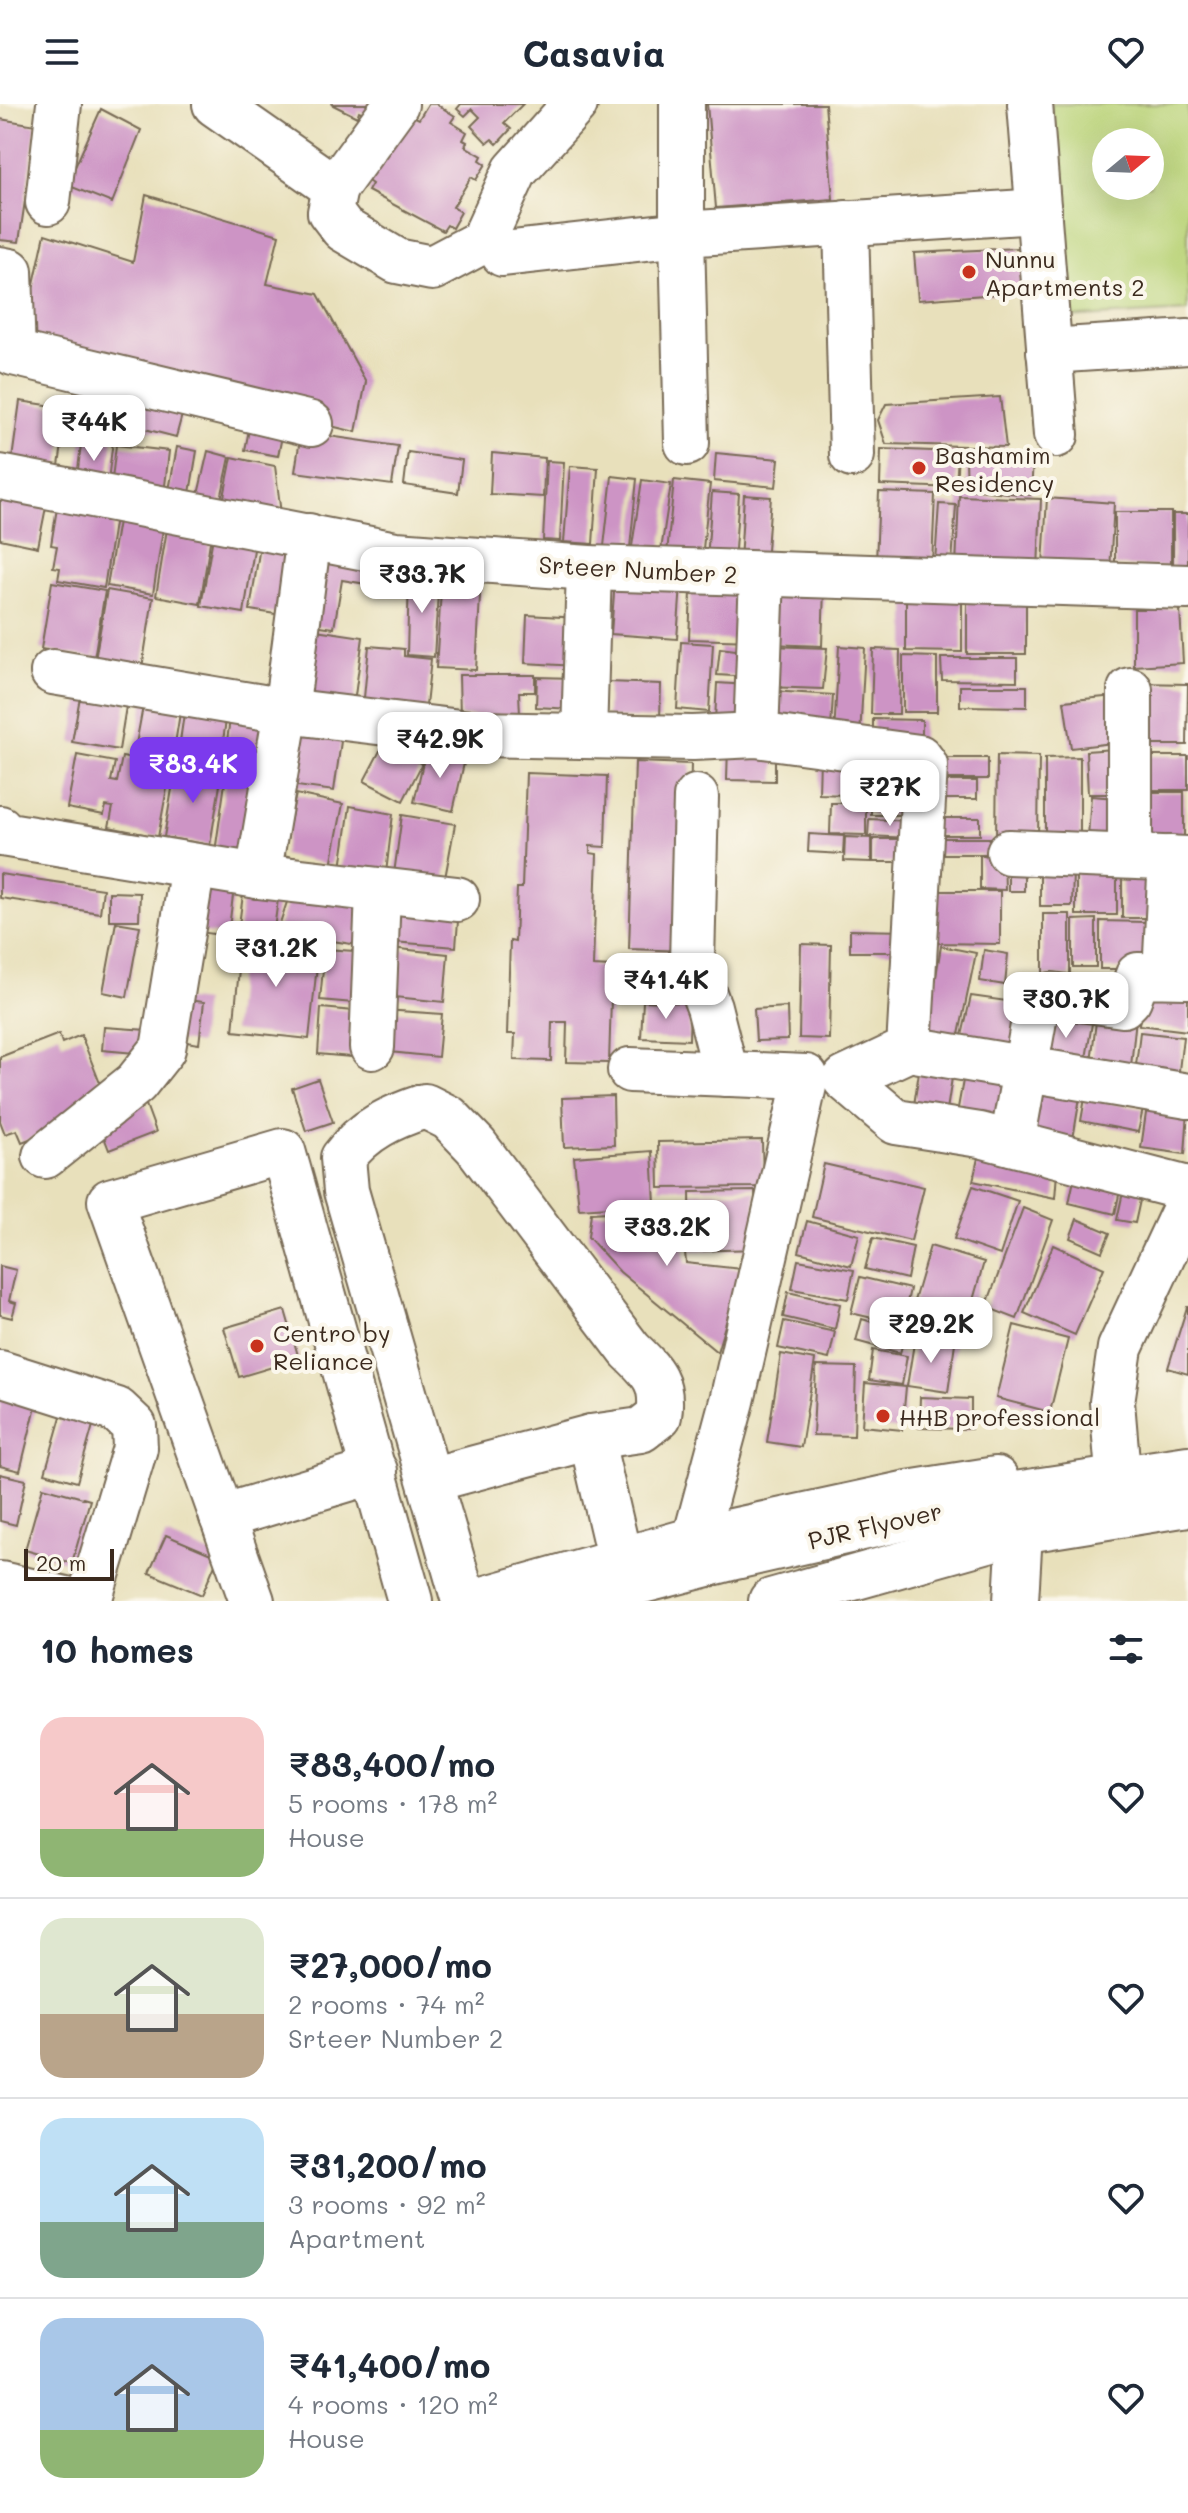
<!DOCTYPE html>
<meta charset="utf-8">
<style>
:root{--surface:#fff;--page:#f2f2f3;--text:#1f2937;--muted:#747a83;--line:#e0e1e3;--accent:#7c3aed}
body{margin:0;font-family:Mali,sans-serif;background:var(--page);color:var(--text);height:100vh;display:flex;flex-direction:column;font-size:30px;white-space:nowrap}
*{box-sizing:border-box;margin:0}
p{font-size:26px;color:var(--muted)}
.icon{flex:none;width:44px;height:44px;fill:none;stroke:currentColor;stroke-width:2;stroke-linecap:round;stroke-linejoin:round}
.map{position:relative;height:1497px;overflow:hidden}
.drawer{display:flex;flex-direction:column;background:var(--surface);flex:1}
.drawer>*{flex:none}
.needle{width:52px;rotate:71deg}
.tools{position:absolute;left:1092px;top:24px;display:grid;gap:16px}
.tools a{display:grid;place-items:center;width:72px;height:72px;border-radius:50%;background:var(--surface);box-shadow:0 8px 32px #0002;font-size:40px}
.scale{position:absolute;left:24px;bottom:20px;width:90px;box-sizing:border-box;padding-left:8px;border:4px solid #3b2a1e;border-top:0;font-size:22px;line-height:28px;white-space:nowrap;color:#3b2a1e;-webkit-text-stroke:6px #fbf7ec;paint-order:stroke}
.price{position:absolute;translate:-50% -68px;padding:0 18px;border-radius:16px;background:#fff;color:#222;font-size:26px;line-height:52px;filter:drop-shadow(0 2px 4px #0008)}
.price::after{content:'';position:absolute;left:50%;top:48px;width:24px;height:18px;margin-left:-12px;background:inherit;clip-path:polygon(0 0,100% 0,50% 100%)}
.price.on{background:var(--accent);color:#fff}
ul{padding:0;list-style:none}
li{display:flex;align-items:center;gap:24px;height:200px;padding:0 40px}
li+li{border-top:2px solid var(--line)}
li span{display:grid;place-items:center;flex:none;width:224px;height:160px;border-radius:24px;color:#555}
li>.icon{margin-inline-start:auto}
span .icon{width:96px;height:96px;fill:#fffc;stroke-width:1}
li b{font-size:34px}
h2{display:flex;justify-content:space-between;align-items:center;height:96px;padding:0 40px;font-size:34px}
header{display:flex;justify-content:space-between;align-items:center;height:104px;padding:0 40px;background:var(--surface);font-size:36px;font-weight:700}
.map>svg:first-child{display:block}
.green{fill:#bad378;stroke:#7a7e4b;stroke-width:2;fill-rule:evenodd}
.building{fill:#cd94c5}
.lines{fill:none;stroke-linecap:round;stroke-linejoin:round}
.minor-casing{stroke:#786a55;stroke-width:48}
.major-casing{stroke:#786a55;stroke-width:48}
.highway-casing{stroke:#786a55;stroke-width:48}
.minor{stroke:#fff;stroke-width:44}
.major{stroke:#fff;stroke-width:44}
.highway{stroke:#fff;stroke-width:44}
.poi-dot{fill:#c8321e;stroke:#fbf7ec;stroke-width:3}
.labels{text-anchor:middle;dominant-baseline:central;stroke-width:8;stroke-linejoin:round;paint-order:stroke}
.poi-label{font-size:24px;fill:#3b2a1e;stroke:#fbf7ec;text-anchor:start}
.street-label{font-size:24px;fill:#3b2a1e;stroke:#fbf7ec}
</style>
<header><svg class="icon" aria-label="menu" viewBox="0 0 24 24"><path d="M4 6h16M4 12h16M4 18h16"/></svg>Casavia<svg class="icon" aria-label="heart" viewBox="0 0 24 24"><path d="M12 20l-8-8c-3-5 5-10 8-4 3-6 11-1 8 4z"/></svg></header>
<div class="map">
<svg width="1188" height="1497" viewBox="0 0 1188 1497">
<rect width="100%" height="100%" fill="#fbf7ec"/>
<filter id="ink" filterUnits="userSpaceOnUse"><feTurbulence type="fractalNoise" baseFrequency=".0125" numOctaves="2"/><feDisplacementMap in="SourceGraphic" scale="16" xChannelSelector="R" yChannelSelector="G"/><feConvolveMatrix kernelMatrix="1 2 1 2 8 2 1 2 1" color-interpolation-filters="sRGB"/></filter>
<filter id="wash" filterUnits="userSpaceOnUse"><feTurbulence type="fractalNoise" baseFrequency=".006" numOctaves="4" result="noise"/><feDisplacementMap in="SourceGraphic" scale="32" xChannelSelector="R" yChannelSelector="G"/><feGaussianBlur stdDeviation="1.8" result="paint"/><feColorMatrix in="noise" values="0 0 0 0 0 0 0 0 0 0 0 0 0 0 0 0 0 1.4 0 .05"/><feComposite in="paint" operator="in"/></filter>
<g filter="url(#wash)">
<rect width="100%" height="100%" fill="#e8e0bb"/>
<path class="green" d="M1051,0h137v207l-125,7zM1106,38h44v44h-44z"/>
<g id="blocks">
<g class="building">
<path d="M331,0h39l-4,10 -7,-3 -2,6z"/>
<path d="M428,0h8l19,12 -4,6 16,10 -4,8 4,2 -2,4 17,10 -2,4 6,4 -10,16 -5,-3 -18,30 8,5 -9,16 -5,-3 -4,6 -75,-40 4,-7 -4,-3 41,-67 10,5z"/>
<path d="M461,0h62l-19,19 7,6 -14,15 -5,-5 -5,4 -16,-17 9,-9 -8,-8 -7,7 -8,-7z"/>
<path d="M707,0h118l8,95 -117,9z"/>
<path d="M101,5l40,21 -29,73 -45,-18z"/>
<path d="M0,15l36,6 -17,117 -19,-2z"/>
<path d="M146,91l133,40 -12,49 51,10 48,88 -10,50 -337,-80 26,-118 88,28z"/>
<path d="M1019,144l5,44 -106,8 -4,-47z"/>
<path d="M147,285l39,11 -10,37 -39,-10z"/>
<path d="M1000,293l6,50 -120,-3 -8,-24 8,-16z"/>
<path d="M20,297l47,7 -8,58 -47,-7z"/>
<path d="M252,310l33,7 -7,35 -33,-6z"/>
<path d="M301,328l97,14 -6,39 -97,-13z"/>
<path d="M82,332l31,4 -6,49 -31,-3z"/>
<path d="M116,341l53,6 -6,52 -53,-7z"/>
<path d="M177,343l20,4 -9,54 -21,-4z"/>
<path d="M881,345l77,3 -2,36 -76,-3z"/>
<path d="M208,347l22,6 -12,56 -23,-5z"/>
<path d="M408,348l54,8 -4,33 -54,-8z"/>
<path d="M492,349l53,5 -2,39 -53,-3z"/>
<path d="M716,349l63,6 -3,28 -62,-6z"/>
<path d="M232,353l43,9 7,56 -61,-10z"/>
<path d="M1033,354l-2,37 -64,-6 -1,-29z"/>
<path d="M547,357l17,1 -4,79 -17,-1z"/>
<path d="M570,362l28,2 -5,76 -29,-2z"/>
<path d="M612,372l25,3 -8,78 -26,-2z"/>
<path d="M642,376l29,4 -11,73 -29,-4z"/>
<path d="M674,376l36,4 -8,74 -35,-4z"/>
<path d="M712,388l27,2 -5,69 -27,-3z"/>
<path d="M879,388l56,2 -3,71 -56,-3z"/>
<path d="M744,391l27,2 -5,67 -26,-2z"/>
<path d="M959,392l82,3 -3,70 -82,-3z"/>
<path d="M0,393l46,10 -8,40 -38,-8z"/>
<path d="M1047,394l67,5 -4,67 -67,-5z"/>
<path d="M939,400l17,1 -4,58 -17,-1z"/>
<path d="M57,404l58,9 -11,71 -46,-8 2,-12 -7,-1 4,-21 -6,-1z"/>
<path d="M1115,408h56v55l-56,-1z"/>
<rect x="1173" y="410" width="15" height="58"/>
<path d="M118,417l45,8 -10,65 -46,-8z"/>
<path d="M167,425l44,7 -11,68 -44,-8z"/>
<path d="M213,433l42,6 -11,70 -43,-7z"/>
<path d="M260,442l34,5 -6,65 -38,-6z"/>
<path d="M325,454l80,13 -3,19 -60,-10 -8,48 -20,-3z"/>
<path d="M409,470l30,2 -5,81 -27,-2z"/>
<path d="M442,471l39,2 -5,93 -40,-2z"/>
<path d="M615,476l66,5 -4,54 -66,-5z"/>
<path d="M52,478l53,9 -11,67 -53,-9z"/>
<path d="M772,483l52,2 -2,57 -52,-2z"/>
<path d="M107,486l46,8 -11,70 -47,-8z"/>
<path d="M691,488l65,2 -2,47 -65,-2z"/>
<rect x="967" y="493" width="59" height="57"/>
<path d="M906,494h56v54l-56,-1z"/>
<path d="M1134,505h46l3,54 -49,3z"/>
<path d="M527,511l52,3 -3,48 -51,-3z"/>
<path d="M309,525l54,8 -9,66 -54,-8z"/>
<path d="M681,538l32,2 -4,68 -32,-3z"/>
<path d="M369,542l35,3v7l27,3 -6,56 -62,-7z"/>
<path d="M769,542l58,2 -4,41 -56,-2z"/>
<path d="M839,542l26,2 -5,89 -26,-2z"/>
<path d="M720,544l32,4 -2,25 -33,-2z"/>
<path d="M873,545l27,1 -1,64h-28z"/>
<path d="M903,552l34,1v55h-34z"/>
<path d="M941,554h76v23l-75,-1z"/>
<path d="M459,571h76v17h-16l1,23 -60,1z"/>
<path d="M537,573l37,1 -1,31 -37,-2z"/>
<path d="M83,576l46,8 -10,62 -47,-8z"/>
<path d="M608,578l53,2 -1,35 -53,-2z"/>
<path d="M717,579l31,2 -1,36 -32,-1z"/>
<path d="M1139,579l49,1 -1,61h-50z"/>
<path d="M960,582h67v21l-67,-1z"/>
<path d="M771,587l62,4 -2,33 -62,-4z"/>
<path d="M1125,591l4,46 -58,7 -7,-47z"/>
<path d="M186,596l42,6 -9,63 -42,-7z"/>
<path d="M144,597l37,6 -9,55 -38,-7z"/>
<path d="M231,607h35v66l-43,-6z"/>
<path d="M873,615l49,1v27l-49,-2z"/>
<path d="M298,617l45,6 -9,64 -45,-6z"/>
<path d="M384,639l38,21 -19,37 -39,-20z"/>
<path d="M728,641l47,1v35l-48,-1z"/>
<path d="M1129,644v46h-41l-2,-43z"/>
<path d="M426,646l39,9 -12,52 -39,-9z"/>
<path d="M77,651l38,7 -4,19 6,1 5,-25 49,9 -13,71 -49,-10 4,-20 -7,-1 -2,9 -37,-7z"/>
<path d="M997,651l42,1 -1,86 -42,-1z"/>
<rect x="1140" y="652" width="48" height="34"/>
<path d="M1080,653v88h-35v-87z"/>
<path d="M820,654l28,1 -2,36 -27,-1z"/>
<rect x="932" y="654" width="56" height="21"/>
<path d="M851,655h18l-2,40 -18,-1z"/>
<path d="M871,655l43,2 -1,22 -43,-2z"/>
<path d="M635,658l56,2 -5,187 -57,-2z"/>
<path d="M176,661l46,8 -12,72 -46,-8z"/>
<path d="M526,669l81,3 -2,71 -15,-1v7l7,1 -4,112 19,1 -3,96 -43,-1 1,-40h-15l-1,39 -37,-1 1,-26h-8l3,-93 5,1 2,-54h5z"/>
<path d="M226,672l33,4 -11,77 -33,-5z"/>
<rect x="932" y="677" width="45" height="18"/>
<path d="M871,686h42l-1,25h-41z"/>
<rect x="1134" y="688" width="50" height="63"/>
<path d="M296,690l47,10 -12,61 -48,-10z"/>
<path d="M1091,692l38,3 -3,54 -39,-3z"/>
<path d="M831,699h35v32l-36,-1z"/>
<path d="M350,702l43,8 -7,59 -45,-5z"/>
<path d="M402,711l53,9 -12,65 -50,-8z"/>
<rect x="933" y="714" width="47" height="17"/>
<path d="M869,715l43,2 -1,17 -43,-2z"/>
<path d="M809,730l35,2 -1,18 -35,-2z"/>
<path d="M845,733l26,1v24l-27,-1z"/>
<rect x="935" y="734" width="57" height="16"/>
<rect x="873" y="735" width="37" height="23"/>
<path d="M980,751l24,1 1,34 -25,-1z"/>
<rect x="1008" y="753" width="16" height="34"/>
<rect x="1076" y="765" width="41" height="46"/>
<path d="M1040,766h33l-1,36h-32z"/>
<rect x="1122" y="769" width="27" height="45"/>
<path d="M0,770l103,15 -3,24 -100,-15z"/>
<path d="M199,770l36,5 -7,57 -36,-5z"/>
<path d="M245,775l35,5 -7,53 -35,-4z"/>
<path d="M292,783l78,11 -6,48 -87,-14z"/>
<path d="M937,787h63v53l-63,-1z"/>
<path d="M109,788l31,1 -1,27h-30z"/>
<path d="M396,799l63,5 -3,39 -63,-5z"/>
<rect x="1043" y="810" width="27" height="62"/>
<path d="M1096,815v48h-23v-47z"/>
<path d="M1100,817l46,1v47h-46z"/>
<path d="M116,818l24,4 -13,71 -24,-5z"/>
<path d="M850,826l59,1v21h-59z"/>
<path d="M242,834l77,9 -10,92 -76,-8z"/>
<path d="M801,840l30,1 -2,94 -30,-1z"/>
<path d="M941,842l35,7 -20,96 -31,-5z"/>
<path d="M390,844l58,6 -4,48 -59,-6z"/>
<path d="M325,845l44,3 -4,52 -45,-4z"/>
<path d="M984,846l24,4 -3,31 -25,-4z"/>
<path d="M1143,881l45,6v40l-49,-6z"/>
<path d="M971,892l50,7 -4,54 -58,-8z"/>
<path d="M179,895l25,3 -5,42 -25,-4z"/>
<path d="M643,897l47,2 -1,37 -48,-2z"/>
<path d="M1050,900l44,8 -11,64 -45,-8z"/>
<path d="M787,903l1,33 -32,1 -2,-32z"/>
<path d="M321,904l44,4 -3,46 -44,-4z"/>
<path d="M384,906l58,4 -4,43 -58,-6z"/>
<path d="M1097,909l39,5 -6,58 -40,-5z"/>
<path d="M104,923l43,3 -1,24 -44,-4z"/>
<path d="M1140,928l43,5 -6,50 -43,-5z"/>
<path d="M59,930l3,9 19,-8 24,61 -15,19 -68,27 -5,-12 -12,4 -5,-13v-64z"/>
<path d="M921,955l33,6 -7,45 -33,-5z"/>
<path d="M966,960l50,9 -9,55 -51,-9z"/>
<path d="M318,975l15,43 -27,9 -14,-43z"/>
<path d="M1030,978l51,9 -8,48 -52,-9z"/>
<path d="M613,992l1,49 -50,2 -2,-49z"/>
<path d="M1085,994l58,11 -5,23 -57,-11z"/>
<path d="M145,998l11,30 -47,18 -11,-29z"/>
<path d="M1147,1002l41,5 -3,43 -44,-6z"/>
<path d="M762,1036l1,47 -104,1 -1,-46z"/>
<path d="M981,1040l77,16 -3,38 -82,-17z"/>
<path d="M652,1047l3,53 -76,5 -5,-52z"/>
<path d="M824,1060l100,23 -13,54 -99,-24z"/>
<path d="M1077,1062l46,10 -8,38 -46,-11z"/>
<path d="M1126,1074l18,4 -9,41 -18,-3z"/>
<path d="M973,1082l45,15 -18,54 -46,-16z"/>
<path d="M755,1087l2,58 -66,2 -1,-59z"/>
<path d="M681,1104l5,55 56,6 -25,83 -97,-80 -32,-35 3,-24z"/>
<path d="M1023,1104l30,12 -36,99 -31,-12z"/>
<path d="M1077,1115l33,14 -8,19 -32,-14z"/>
<path d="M807,1117l52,14 -8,31 -52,-14z"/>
<path d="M873,1134l40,9 -6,32 -42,-10z"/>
<path d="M1053,1141l51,23 -29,67 -51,-22z"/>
<path d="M930,1142l54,16 -21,73 -54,-17z"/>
<path d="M798,1156l56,10 -6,29 -56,-10z"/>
<path d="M0,1162l16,4 -7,31 7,2 -4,15 -12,-3z"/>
<path d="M860,1173l50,12 -8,36 -51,-12z"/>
<path d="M788,1188l52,12 -5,25 -52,-12z"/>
<path d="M1187,1203h1v67l-20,-6z"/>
<path d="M285,1206l14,49 -60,18 -15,-49z"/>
<path d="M862,1215l44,13 -6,21 -44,-12z"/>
<path d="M784,1217l51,11 -6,27 -51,-11z"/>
<path d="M1014,1221l54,14 -18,73 -54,-14z"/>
<path d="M915,1233l40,6 -7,49 -41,-6z"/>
<path d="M873,1246l34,6 -5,29 -33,-5z"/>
<path d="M781,1250l34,6 -14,87 -34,-5z"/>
<path d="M816,1262l40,1 -2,69 -41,-1z"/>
<path d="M865,1279l41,4 -4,43 -40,-4z"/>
<path d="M0,1292l36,10 -16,65 -20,-5z"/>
<path d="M920,1293l51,2v30l-52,-1z"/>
<path d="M62,1309l32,9 -17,60 -32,-9z"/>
<path d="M0,1370l26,6 -10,45 -16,-4z"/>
<path d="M43,1383l47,13 -18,63 -47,-13z"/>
<path d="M166,1431l52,22 -16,38 -53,-22z"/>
</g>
</g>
</g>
<g filter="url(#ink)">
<use href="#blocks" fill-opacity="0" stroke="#786a55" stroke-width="2"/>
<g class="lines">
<defs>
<g id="minor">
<path d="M215,0l120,84 -5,24 13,17 54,32 35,7 51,-27 32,-70 60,-67"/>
<path d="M1030,0l26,331"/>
<path d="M335,84l61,-84"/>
<path d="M48,98l11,-98"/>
<path d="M846,119l6,232"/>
<path d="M503,150l179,-20v-130"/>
<path d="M0,165l10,2 3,82 298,71"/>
<path d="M1049,247l139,-9"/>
<path d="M687,339l-5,-209 357,-23"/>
<path d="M0,373l396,77 193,14 599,19"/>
<path d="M309,432l-23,175 -28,165 199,23"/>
<path d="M53,568l233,39 191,23 216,4 63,-3 163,22 6,8 -16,284 -64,30 51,43 84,13 208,54"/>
<path d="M1130,586v166"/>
<path d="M756,631l6,-160"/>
<path d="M584,632l5,-168"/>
<path d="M696,693l-4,166 17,44 17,67"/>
<path d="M0,724l2,6 256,42"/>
<path d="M1009,748l179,7"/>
<path d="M1165,871l6,-117"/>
<path d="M372,943l6,-155"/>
<path d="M909,945l279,47"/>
<path d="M630,966l176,7 -74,324 -37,138"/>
<path d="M1012,1039l24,-134 6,-11 10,-3 71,10 6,-6 9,-24 50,1"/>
<path d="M45,1052l91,-73 27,-34 30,-183"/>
<path d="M0,1269l117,37 17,16 1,22 -46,153"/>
<path d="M1117,1357l-5,-59 8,-54 68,-146"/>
<path d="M430,1376l161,-43"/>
<path d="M222,1413l153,-46"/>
<path d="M0,1480l74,17"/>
<path d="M252,1497l-142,-400 173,-50 127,450"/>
<path d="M464,1497l-118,-410 -3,-33c21,-29 49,-41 82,-52l24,12 27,28 154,204c23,22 34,33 29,66l-18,14 -50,7 29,124"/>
<path d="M1016,1497l4,-70"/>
</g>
<g id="major">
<path d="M476,1497l219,-62 213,-46 88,-14"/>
<path d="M771,1497l249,-70 168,-27"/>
</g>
<path id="highway" d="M565,1497l170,-44 267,-61 186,-28"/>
</defs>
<use href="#minor" class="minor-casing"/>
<use href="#major" class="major-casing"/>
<use href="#highway" class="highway-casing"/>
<use href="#minor" class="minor"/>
<use href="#major" class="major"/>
<use href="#highway" class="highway"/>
</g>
</g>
<g class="poi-dot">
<circle cx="969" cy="168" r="8"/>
<circle cx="919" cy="364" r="8"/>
<circle cx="257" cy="1242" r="8"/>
<circle cx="883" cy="1312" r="8"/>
</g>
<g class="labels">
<g class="poi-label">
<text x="985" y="154">Nunnu<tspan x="985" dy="28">Apartments 2</tspan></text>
<text x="935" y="350">Bashamim<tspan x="935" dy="28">Residency</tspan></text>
<text x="273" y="1228">Centro by<tspan x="273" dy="28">Reliance</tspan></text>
<text x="899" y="1312">HHB professional</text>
</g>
<g class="street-label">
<text transform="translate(638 465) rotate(3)">Srteer Number 2</text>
<text transform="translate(875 1421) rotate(-13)">PJR Flyover</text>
</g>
</g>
</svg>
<div class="tools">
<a><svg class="needle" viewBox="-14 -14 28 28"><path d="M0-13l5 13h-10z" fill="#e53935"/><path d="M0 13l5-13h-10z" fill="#747a83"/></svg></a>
</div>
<div class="scale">20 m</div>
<b class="price" style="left:94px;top:359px">₹44K</b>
<b class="price" style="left:422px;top:511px">₹33.7K</b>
<b class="price" style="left:440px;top:676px">₹42.9K</b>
<b class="price on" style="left:193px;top:701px">₹83.4K</b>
<b class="price" style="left:890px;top:724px">₹27K</b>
<b class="price" style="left:276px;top:885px">₹31.2K</b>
<b class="price" style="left:666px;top:917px">₹41.4K</b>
<b class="price" style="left:1066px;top:936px">₹30.7K</b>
<b class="price" style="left:667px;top:1164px">₹33.2K</b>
<b class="price" style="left:931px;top:1261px">₹29.2K</b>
</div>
<section class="drawer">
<h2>10 homes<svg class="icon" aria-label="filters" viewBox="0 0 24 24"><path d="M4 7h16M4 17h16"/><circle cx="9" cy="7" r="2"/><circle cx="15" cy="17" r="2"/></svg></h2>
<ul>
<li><span style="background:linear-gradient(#f6c9c9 70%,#8fb573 0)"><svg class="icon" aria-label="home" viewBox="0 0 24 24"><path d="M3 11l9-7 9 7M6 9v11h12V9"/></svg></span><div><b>₹83,400/mo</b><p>5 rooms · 178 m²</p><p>House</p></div><svg class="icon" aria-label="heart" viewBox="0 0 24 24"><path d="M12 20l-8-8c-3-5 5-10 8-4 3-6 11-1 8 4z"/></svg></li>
<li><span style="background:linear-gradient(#dfe7d0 60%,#b9a48a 0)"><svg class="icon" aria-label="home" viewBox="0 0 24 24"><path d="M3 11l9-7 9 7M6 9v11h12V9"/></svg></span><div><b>₹27,000/mo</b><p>2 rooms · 74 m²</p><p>Srteer Number 2</p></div><svg class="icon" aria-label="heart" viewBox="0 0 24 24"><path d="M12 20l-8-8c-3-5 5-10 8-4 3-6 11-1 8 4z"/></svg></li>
<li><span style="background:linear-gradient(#bfe0f5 65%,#7fa58c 0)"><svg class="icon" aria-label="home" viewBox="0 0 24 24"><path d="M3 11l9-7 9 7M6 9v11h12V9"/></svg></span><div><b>₹31,200/mo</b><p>3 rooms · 92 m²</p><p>Apartment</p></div><svg class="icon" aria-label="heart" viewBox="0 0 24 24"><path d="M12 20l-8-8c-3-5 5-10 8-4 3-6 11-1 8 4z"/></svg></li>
<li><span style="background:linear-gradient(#a9c7e8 70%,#8fb573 0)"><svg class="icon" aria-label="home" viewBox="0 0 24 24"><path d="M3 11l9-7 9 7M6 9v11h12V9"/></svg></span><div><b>₹41,400/mo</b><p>4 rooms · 120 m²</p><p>House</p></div><svg class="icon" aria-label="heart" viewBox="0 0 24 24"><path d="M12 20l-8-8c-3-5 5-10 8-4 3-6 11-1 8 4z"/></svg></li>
</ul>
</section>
